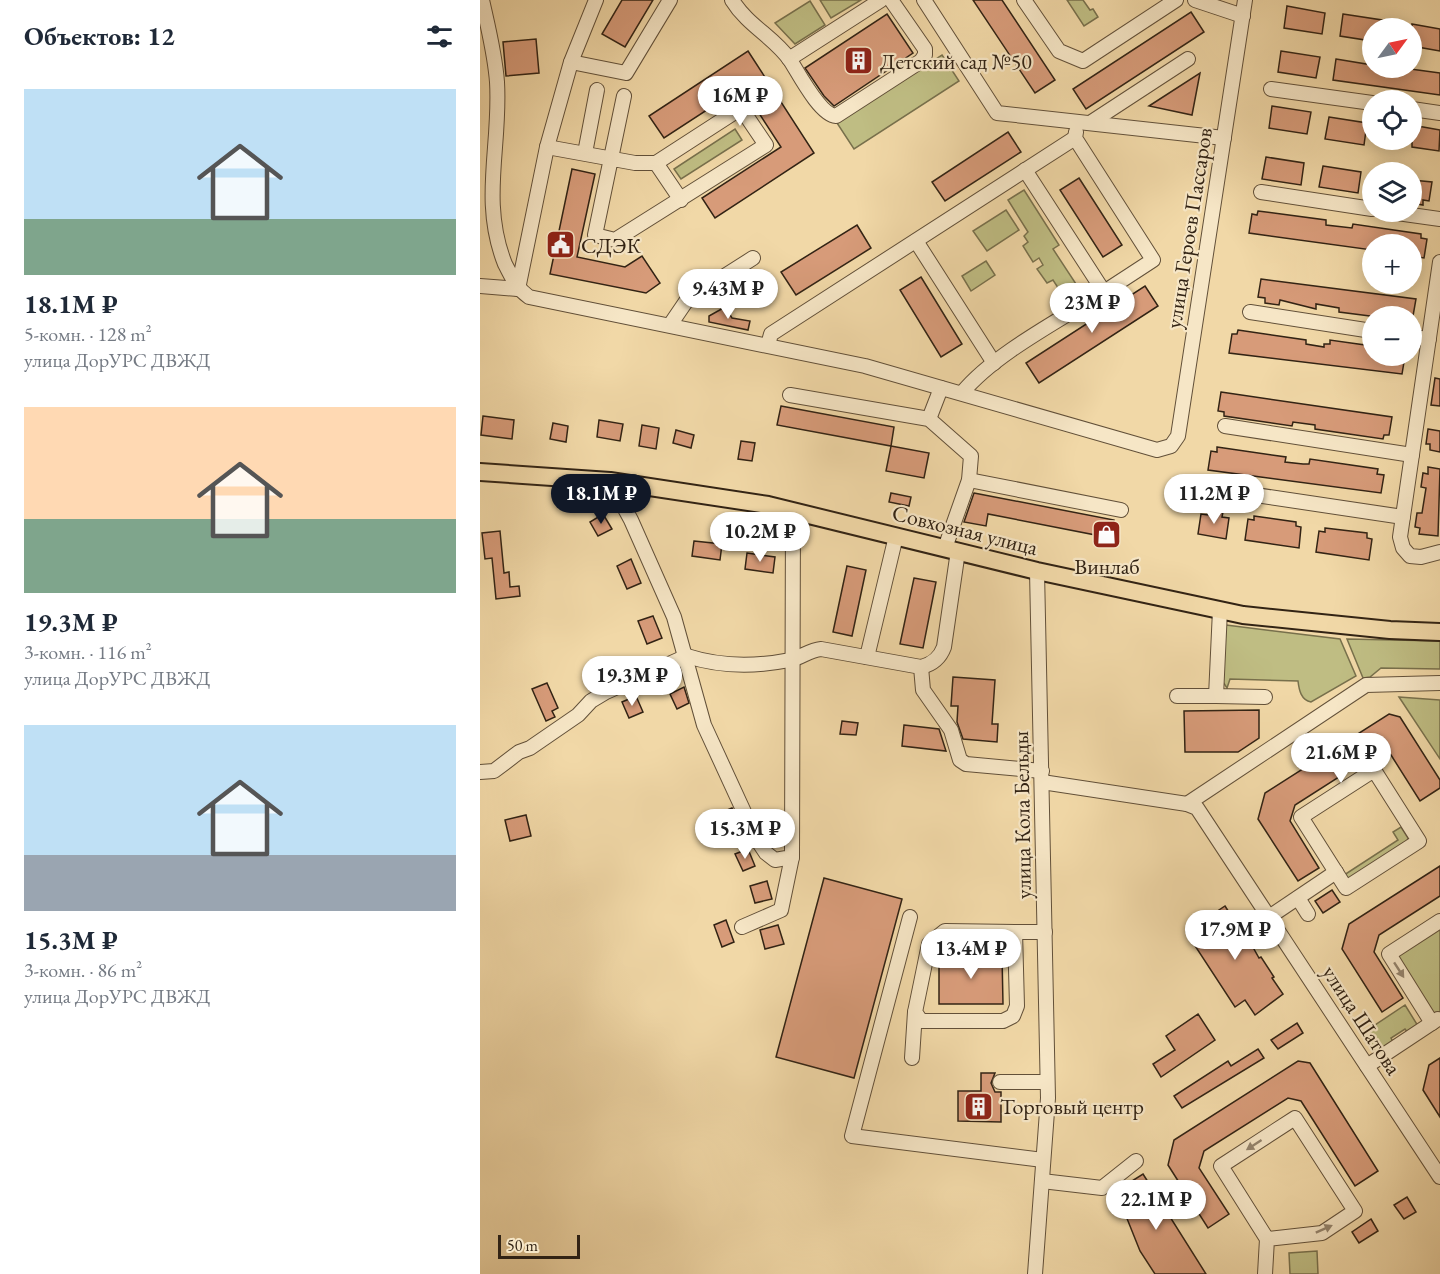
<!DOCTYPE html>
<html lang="ru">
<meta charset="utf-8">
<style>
:root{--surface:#fff;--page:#f2f2f3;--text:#1f2937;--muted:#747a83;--accent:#111827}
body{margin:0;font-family:"EB Garamond",serif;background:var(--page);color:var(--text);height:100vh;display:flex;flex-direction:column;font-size:22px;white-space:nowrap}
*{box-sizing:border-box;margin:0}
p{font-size:20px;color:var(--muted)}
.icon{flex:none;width:33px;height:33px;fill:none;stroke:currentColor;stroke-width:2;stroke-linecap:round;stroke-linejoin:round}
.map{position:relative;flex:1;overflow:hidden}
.side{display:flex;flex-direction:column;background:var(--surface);width:480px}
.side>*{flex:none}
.needle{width:39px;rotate:57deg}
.controls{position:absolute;left:882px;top:18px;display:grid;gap:12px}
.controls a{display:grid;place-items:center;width:60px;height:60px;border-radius:50%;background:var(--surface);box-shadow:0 3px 15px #0003;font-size:30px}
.scale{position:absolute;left:18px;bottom:15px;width:82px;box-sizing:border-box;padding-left:6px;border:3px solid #322314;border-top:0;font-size:16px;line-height:21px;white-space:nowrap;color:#322314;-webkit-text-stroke:4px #f6e6c6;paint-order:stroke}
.price{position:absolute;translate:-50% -51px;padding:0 14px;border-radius:21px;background:#fff;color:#222;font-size:20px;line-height:39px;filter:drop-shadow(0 2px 3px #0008)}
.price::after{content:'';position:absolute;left:50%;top:36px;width:18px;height:14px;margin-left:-9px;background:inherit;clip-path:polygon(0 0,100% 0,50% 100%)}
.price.current{background:var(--accent);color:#fff}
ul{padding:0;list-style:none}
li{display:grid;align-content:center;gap:12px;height:318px;padding:0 24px}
li span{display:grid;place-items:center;height:186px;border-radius:0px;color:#555}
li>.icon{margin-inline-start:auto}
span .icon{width:108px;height:108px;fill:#fffc;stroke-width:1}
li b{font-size:26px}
h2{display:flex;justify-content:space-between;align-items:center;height:72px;padding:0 24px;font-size:26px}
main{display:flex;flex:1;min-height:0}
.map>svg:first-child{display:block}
.green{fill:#bfbd83;stroke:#78704c;stroke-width:1.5}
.building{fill:#d79b79;stroke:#322314;stroke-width:1.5}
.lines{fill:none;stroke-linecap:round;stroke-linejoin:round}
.minor-casing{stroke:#625039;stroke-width:16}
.major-casing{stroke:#322314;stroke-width:20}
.minor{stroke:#f6e6c6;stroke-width:14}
.major{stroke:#f1d8a7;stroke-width:16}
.oneway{fill:#94846d}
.labels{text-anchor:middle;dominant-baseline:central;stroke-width:4.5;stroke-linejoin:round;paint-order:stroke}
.poi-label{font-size:22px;fill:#322314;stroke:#f6e6c6;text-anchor:start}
.street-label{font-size:22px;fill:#322314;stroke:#f6e6c6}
</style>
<main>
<section class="side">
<h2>Объектов: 12<svg class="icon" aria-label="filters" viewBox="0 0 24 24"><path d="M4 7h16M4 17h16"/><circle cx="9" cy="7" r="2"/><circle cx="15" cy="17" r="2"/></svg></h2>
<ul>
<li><span style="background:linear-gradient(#bfe0f5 70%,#7fa58c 0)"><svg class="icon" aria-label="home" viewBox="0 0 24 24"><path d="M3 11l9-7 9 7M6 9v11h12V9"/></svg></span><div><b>18.1M ₽</b><p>5-комн. · 128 m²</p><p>улица ДорУРС ДВЖД</p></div></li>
<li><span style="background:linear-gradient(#ffd9b3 60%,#7fa58c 0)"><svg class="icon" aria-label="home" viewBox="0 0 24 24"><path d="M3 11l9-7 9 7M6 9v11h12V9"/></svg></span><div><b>19.3M ₽</b><p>3-комн. · 116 m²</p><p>улица ДорУРС ДВЖД</p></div></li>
<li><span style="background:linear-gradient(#bfe0f5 70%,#9aa5b1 0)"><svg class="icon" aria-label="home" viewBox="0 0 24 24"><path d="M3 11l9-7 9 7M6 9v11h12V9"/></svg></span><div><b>15.3M ₽</b><p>3-комн. · 86 m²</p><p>улица ДорУРС ДВЖД</p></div></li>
</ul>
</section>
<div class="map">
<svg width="960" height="1274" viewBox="0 0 960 1274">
<rect width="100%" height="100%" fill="#f1d8a7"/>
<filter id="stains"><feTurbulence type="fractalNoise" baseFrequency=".00333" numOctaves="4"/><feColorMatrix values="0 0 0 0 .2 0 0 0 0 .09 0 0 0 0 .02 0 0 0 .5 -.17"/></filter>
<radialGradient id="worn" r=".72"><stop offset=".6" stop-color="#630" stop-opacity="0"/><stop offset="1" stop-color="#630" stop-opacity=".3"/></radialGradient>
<g class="green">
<path d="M340,0h41l-30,18z"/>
<path d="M587,0h16l7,10 3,-1 5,8 -14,9z"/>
<path d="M330,1l15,24 -30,19 -20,-21z"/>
<path d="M462,55l17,26 -105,68 -17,-26z"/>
<path d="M255,129l7,11 -61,39 -7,-10z"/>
<path d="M544,190l35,55 -6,4 25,38 -14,10 -11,-17 -6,3 -10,-14 6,-4 -4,-7 -6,4 -10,-16 5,-4 -4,-6 4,-4 -20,-32z"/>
<path d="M526,210l13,20 -32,21 -14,-20z"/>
<path d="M506,261l9,14 -24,16 -9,-15z"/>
<path d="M746,625l114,14 16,37 -45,26c-10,-2 -12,-12 -13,-21l-68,-2 -3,9 -4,-6z"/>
<path d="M867,639l93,2v28l-59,-1 -11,9 -7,1z"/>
<path d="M919,697l41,3v59z"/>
<path d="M921,827l7,11 -1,3 -58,38 -8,-2 57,-37 -5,-8z"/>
<path d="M960,924v89l-7,1 -40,-60z"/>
<path d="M925,1005l13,21 -10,7 -3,-4 -14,9 2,4 -17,11 -13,-20z"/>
<path d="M837,1251l1,23h-28l-1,-21z"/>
</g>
<g class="building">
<path d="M142,0h31l-28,47 -23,-13z"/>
<path d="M493,0h29l53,80 -20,13z"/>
<path d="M807,6l38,7 -3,21 -38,-6z"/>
<path d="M711,12l13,20 -118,77 -13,-20z"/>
<path d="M407,14l26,39 -79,53 -10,-10 -19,-28z"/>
<path d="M863,14l39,6 -1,8h-9v13l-32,-5z"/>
<path d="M932,24l28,5v22l-28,-5z"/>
<path d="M56,39l3,34 -33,3 -3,-34z"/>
<path d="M268,51l66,102 -99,65 -13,-20 79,-51 -39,-60 -78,51 -15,-22z"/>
<path d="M801,51l39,6 -4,21 -38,-6z"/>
<path d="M856,59l36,6v3h31l37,5v22l-107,-15z"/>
<path d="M720,73l-8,42 -43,-9z"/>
<path d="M792,106l39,6 -4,22 -38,-6z"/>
<path d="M849,117l38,6 -3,22 -39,-6z"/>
<path d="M932,125l28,5 -1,21 -27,-4z"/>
<path d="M528,132l13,20 -76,49 -13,-19z"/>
<path d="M786,157l38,6 -3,22 -39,-6z"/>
<path d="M843,166l38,6 -3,21 -39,-6z"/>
<path d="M92,169l23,5 -18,83 48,10 17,-11 18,27 -14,10 -96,-19z"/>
<path d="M599,178l43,67 -19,12 -43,-67z"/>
<path d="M932,180l20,2 -3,19 -6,-1v5l-11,-2z"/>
<path d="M778,211l68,9v5l26,3 1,-4 68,10v4l6,1 -3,19 -12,-2v-12h-40v6l-123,-17 3,-19 5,1z"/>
<path d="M377,225l14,23 -75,47 -15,-23z"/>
<path d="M441,277l41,67 -21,13 -41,-67z"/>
<path d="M781,279l155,20 -3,17h-43l-31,-4v-4l-23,-4v5l-36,-9 -1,5 -14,-2v-5l-7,-1z"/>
<path d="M665,286l13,20 -119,77 -13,-20z"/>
<path d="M245,307l7,11 18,3 -2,9 -39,-8v-6z"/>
<path d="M758,330l68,10v4l18,3v-3h6v-4l42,6v10h33l-3,18 -173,-21 3,-19h5z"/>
<path d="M955,378l5,1v27l-9,-1z"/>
<path d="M741,392l171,25 -3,18h-5l-1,4 -68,-10v-4l-22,-3 -1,4 -68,-10v-4l-6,-1z"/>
<path d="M301,406l113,21 -3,19 -114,-21z"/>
<path d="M3,416l31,4 -2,19 -31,-4z"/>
<path d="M119,420l24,4 -3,17 -23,-4z"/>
<path d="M73,423l15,3 -2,16 -16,-3z"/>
<path d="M162,425l17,3 -3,21 -17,-3z"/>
<path d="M948,429l12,2v21l-10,-2v-6h-4z"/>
<path d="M196,430l18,5 -3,13 -18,-5z"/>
<path d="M261,441l14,2 -3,18 -14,-2z"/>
<path d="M411,446l38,7 -5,25 -38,-7z"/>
<path d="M737,447l69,10 -1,5 18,2h6l1,-5 68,10 -1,5 7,1 -3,18 -173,-23 3,-19 6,1z"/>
<path d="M948,467l12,2 -2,67 -19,-2 1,-6 -5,-1 2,-14h5l4,-25 -5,-1 2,-14 5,1z"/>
<path d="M411,493l20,4 -2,9 -20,-4z"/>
<path d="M494,493l140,27 -3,18 -123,-24 -2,12 -22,-4z"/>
<path d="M728,510l15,2 -1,5 7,1 -3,21 -28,-5 3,-20 7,1z"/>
<path d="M123,514l9,15 -14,7 -8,-14z"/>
<path d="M774,516l42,6v4l5,1 -2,21 -54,-8 3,-21 6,1z"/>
<path d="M845,528l42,5v5l5,1 -3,21 -53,-8 3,-21 6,1z"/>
<path d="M20,531l4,42 5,-1 1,15 9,-1 1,10 -24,3 -4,-41 -7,1 -3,-26z"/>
<path d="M214,541l28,3 -2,16 -28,-4z"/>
<path d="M267,553l28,4 -2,16 -28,-4z"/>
<path d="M151,559l10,24 -14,6 -10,-23z"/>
<path d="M367,566l19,4 -14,66 -19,-4z"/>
<path d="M434,578l22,4 -13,66 -23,-4z"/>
<path d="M173,616l9,22 -15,6 -9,-23z"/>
<path d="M473,677l42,3 -3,44h6l-1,18 -34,-3 -6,-17 1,-16h-7z"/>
<path d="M67,683l11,25 -6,3 3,6 -9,4 -14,-32z"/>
<path d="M204,687l5,16 -12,6 -7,-15z"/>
<path d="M156,696l7,16 -14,6 -7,-16z"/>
<path d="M779,710v28l-21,14h-53l-1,-41z"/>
<path d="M909,714l11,3 40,63v8l-20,13 -29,-46 -13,-3 -83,53 -5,16 29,47 -21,13 -40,-62 7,-26z"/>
<path d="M362,721l16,2 -2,12 -16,-1z"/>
<path d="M424,725l35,4 7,22 -44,-5z"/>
<path d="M252,808l8,17 -13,6 -7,-18z"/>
<path d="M46,815l5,21 -21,5 -5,-21z"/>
<path d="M268,849l7,17 -12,5 -8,-17z"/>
<path d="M960,866v30l-61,39 -5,17 29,46 -21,14 -40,-63 7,-25z"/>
<path d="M344,878l78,21 -48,179 -78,-21z"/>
<path d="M287,881l5,18 -17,4 -5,-17z"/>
<path d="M852,890l8,12 -17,11 -8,-12z"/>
<path d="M745,906l12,19 3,-1 19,34 2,-1 13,20 -2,1 11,16 -28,21 -10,-15 -10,7 -49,-75z"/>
<path d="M246,920l8,22 -12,5 -8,-22z"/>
<path d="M298,925l6,19 -19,5 -5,-19z"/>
<path d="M459,955h63l1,49h-64z"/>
<path d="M718,1014l17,26 -54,37 -8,-13 22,-14 -9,-14z"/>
<path d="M817,1023l6,10 -25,16 -7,-9z"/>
<path d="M778,1049l6,9 -82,50 -8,-12 54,-35 3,5z"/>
<path d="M960,1058v59l-17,-27 6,-25z"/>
<path d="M818,1061l12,2 68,108 -23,15 -54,-85 -13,-3 -84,53 -5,17 30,46 -21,14 -40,-63 6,-25z"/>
<path d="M501,1073h14l-4,10 4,9h6v30l-43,-1v-30h23z"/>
<path d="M663,1174l63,100h-51l-15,-23 -24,-60z"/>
<path d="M927,1197l9,15 -12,7 -10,-14z"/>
<path d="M891,1219l7,12 -19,12 -7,-11z"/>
</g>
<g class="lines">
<defs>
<g id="minor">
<path d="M2,0c6,27 13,54 15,82 4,64 -17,119 8,182 7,13 11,24 24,33l336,69 292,84 14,-4 7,-10 67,-436"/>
<path d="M252,0c16,26 42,37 58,60 9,14 30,55 46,56l85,-55 4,-6v-6l-34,-49"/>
<path d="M444,0l73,113 227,25"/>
<path d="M544,0l35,51 24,10 93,-61"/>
<path d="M715,0l48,16"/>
<path d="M309,59l92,-59"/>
<path d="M91,62l55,11 44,-73"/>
<path d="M791,89l101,14"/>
<path d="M932,109l28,4"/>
<path d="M610,123l98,-64"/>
<path d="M596,132l-1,6 78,122 -49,32"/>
<path d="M67,147l88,16h21l85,-55 25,37 -151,95 -20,-5 29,-139"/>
<path d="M105,153l12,-63"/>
<path d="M176,163l25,37"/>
<path d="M781,192l111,17"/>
<path d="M910,212l50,7"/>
<path d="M436,241l78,122"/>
<path d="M960,262l-40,275 3,11 7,8 11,1 19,-5"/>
<path d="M0,286l38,3"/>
<path d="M38,289l29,-142 24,-85 25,-62"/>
<path d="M770,312l122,19"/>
<path d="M190,325l17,-25 66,-42"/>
<path d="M932,337l17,2"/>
<path d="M288,345l3,-11 304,-196"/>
<path d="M482,393c32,-39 98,-73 142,-101l-79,-122"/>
<path d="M310,395l139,24 42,37 -2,24 -24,68"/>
<path d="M449,419l12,-31"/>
<path d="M745,426l187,29"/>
<path d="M489,480l152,30"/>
<path d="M130,481l21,39 43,97 30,108 52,113 10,15 9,7 17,-3 1,-346"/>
<path d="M742,490l181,27"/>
<path d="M740,610l-4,86 49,1"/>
<path d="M387,657l29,-121"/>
<path d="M441,667l2,23 28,40 9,30 6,4 76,7"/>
<path d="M697,696h39"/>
<path d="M894,770l45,71 -73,47 -45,-71z"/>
<path d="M0,772l14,-1 25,-19 11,-4 48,-33 13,-14 15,-9 81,-36c34,11 67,11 103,4 11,-2 19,-10 31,-11l100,18c12,-3 19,-9 23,-20l14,-96"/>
<path d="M562,782l145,22 10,4 243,369"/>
<path d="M707,804l179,-119 74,-2"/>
<path d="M818,898l10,16"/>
<path d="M430,917l-58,219 191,24"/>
<path d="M789,917l67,-45"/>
<path d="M262,927l39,-17 11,-53"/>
<path d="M465,931l70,1 2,74 -4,10 -10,5h-82l-6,-9 14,-68z"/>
<path d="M535,932h30"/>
<path d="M952,1023l-43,-69 51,-33"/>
<path d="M432,1058l3,-46"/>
<path d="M887,1066l71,-47"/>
<path d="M520,1082h47"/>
<path d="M562,1181l60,7 34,-27"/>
<path d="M555,1274l13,-176 -11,-527"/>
<path d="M785,1274l2,-35 -46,-73 74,-48 60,93 -33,22 -55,6"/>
</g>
<path id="major" d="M0,472l130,9 158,24 269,66 206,44 147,15 50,2"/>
</defs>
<use href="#minor" class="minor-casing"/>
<use href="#major" class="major-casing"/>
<use href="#minor" class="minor"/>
<use href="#major" class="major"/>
</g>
<defs><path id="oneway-solid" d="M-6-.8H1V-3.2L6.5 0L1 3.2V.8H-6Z" transform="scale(1.5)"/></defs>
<g class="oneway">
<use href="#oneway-solid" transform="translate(919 970) rotate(57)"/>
<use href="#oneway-solid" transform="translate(774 1145) rotate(147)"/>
<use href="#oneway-solid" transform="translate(844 1229) rotate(-24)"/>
</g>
<defs>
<symbol id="building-square" viewBox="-11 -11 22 22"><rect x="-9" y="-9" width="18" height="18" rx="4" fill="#8f2418" stroke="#f6e6c6"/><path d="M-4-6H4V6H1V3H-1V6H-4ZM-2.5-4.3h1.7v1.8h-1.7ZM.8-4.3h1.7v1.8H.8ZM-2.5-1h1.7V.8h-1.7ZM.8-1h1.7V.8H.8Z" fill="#fff"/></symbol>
<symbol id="civic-square" viewBox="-11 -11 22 22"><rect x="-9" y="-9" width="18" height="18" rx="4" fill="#8f2418" stroke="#f6e6c6"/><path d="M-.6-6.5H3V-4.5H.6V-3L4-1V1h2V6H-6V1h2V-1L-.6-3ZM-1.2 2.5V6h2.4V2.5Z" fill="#fff"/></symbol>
<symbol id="shop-square" viewBox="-11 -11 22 22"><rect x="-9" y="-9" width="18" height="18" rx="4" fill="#8f2418" stroke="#f6e6c6"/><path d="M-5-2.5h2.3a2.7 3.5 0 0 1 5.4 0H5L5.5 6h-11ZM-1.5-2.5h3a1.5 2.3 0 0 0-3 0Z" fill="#fff"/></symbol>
</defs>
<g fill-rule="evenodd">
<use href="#building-square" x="362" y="44" width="33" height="33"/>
<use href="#civic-square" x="64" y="228" width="33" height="33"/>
<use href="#shop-square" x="610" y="518" width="33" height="33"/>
<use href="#building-square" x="482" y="1090" width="33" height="33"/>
</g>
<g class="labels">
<g class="poi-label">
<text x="400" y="61">Детский сад №50</text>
<text x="101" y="245">СДЭК</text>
<text x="627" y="566" text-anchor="middle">Винлаб</text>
<text x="520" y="1106">Торговый центр</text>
</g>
<g class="street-label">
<text transform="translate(709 228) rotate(-81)">улица Героев Пассаров</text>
<text transform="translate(485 530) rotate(14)">Совхозная улица</text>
<text transform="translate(542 815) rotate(-91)">улица Кола Бельды</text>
<text transform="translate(882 1020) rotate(57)">улица Шатова</text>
</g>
</g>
<rect width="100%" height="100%" filter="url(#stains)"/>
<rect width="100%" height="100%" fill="url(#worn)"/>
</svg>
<div class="controls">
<a><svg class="needle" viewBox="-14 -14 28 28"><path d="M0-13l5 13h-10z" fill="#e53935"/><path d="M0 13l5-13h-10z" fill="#747a83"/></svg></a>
<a><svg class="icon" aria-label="locate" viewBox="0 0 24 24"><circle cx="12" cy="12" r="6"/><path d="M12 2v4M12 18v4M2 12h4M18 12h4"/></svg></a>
<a><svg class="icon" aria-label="layers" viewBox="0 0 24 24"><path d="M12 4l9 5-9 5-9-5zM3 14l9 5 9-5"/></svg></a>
<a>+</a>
<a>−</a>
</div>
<div class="scale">50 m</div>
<b class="price" style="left:260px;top:127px">16M ₽</b>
<b class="price" style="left:248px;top:320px">9.43M ₽</b>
<b class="price" style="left:612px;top:334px">23M ₽</b>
<b class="price current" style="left:121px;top:525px">18.1M ₽</b>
<b class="price" style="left:734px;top:525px">11.2M ₽</b>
<b class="price" style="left:280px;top:563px">10.2M ₽</b>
<b class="price" style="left:152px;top:707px">19.3M ₽</b>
<b class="price" style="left:861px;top:784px">21.6M ₽</b>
<b class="price" style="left:265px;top:860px">15.3M ₽</b>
<b class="price" style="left:755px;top:961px">17.9M ₽</b>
<b class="price" style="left:491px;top:980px">13.4M ₽</b>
<b class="price" style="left:676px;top:1231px">22.1M ₽</b>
</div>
</main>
